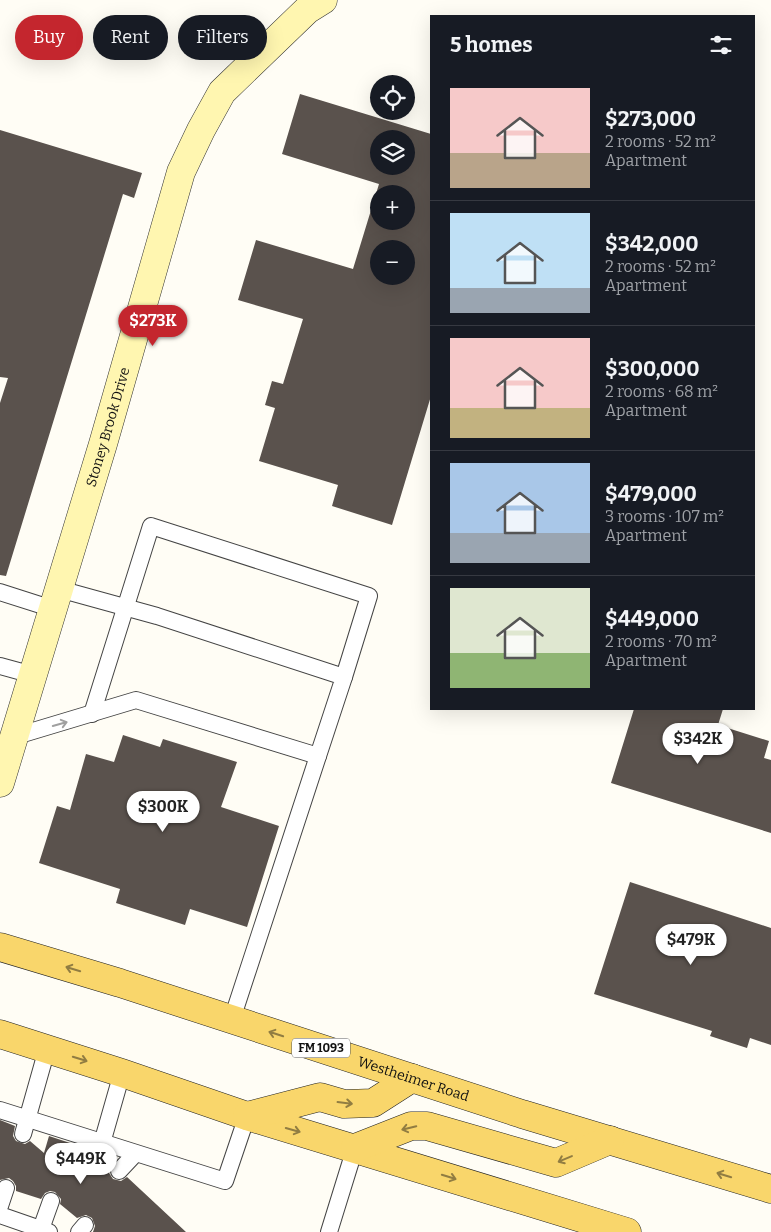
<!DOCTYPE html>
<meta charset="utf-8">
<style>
:root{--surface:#171b24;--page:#242831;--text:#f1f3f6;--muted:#9ea1a6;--line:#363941;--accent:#c4262e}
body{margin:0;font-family:Bitter,serif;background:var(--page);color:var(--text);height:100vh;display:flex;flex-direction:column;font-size:19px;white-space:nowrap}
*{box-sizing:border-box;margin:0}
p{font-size:16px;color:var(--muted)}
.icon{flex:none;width:28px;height:28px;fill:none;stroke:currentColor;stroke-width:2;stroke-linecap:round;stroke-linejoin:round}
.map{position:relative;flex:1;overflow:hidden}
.drawer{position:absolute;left:430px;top:15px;width:325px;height:695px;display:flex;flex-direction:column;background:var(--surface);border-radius:0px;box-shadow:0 5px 20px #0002}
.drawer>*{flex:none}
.banner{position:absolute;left:15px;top:15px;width:340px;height:45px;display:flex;gap:10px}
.tools{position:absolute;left:370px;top:75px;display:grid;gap:10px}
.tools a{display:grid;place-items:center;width:45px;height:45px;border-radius:50%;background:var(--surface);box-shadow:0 5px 20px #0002;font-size:25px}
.price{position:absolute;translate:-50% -42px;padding:0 11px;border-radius:18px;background:#fff;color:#222;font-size:16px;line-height:32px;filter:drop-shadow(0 1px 2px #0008)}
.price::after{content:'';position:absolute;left:50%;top:30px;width:15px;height:11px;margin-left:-8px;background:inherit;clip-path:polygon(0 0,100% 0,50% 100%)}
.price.current{background:var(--accent);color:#fff}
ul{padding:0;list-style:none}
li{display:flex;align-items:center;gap:15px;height:125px;padding:0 20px}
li+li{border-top:1px solid var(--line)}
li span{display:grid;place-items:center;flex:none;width:140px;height:100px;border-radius:0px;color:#555}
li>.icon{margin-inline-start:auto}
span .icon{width:60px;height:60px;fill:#fffc;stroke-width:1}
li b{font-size:21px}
h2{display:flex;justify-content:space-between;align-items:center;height:60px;padding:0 20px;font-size:21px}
.pill{padding:0 18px;border-radius:22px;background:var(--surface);box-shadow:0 5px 20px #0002;font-size:18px;line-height:45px}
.pill.current{background:var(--accent);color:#fff}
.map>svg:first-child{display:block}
.building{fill:#5a524d;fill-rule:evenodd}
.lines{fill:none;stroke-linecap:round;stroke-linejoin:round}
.lane-casing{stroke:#444;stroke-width:18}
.secondary-casing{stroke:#333;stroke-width:29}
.primary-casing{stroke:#222;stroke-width:29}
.lane{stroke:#fff;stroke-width:16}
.secondary{stroke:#fff6b0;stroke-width:28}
.primary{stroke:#f9d66b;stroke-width:28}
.oneway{stroke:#a0a0a0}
.oneway2{stroke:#917d42}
.labels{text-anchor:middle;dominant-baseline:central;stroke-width:5;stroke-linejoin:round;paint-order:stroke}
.shield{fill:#fff;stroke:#585858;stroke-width:1}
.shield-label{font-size:12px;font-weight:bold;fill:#111}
.street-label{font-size:14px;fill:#111;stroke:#fff}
</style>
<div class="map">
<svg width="771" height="1232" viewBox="0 0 771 1232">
<rect width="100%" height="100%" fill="#fffdf5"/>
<g class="building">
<path d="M300,94l131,40v262l-39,129 -60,-19 6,-21 -79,-24 16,-53 -10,-3 7,-24 11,3 20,-65 -65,-19 18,-60 97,29 26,-85 -97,-30zM379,139h27v27h-27zM379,194h27v27h-27zM379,249h27v27h-27z"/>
<path d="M0,130l142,43 -8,25 -11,-4 -117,382 -6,-1v-172l8,-25 -8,-1z"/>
<path d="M634,709h89l-5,16 51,16 -5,17 7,2v73l-160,-50z"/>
<path d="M123,735l37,12 3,-8 74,23 -16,45 58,19 -32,101 -57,-18 -5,16 -69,-22 4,-14 -81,-26 18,-57 13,4 16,-56 28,8z"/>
<path d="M630,882l141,46v117l-21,-7 -3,10 -37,-12 2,-5 -118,-37z"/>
<path d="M0,1120l15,6 -2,10 3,5 9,3 5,-3 14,12 5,-17 51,17 12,11 -3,4v5l4,6 8,2 6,-4 59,55h-93l2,-6 -3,-8 -6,-3 -9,3 -17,-14 1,-5 -6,-7 -5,-1 -5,2 -4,6 -25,-8v-5l-3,-5 -4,-3 -9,2z"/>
</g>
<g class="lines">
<defs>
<g id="lane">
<path d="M0,592l53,17"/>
<path d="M0,666l33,9"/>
<path d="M92,714l59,-188 218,70 -25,81"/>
<path d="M13,737l123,-37 182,56 26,-79 -187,-61 -98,-27"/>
<path d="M232,1019l86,-263"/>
<path d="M0,1110l225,71 22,-65"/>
<path d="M23,1134l24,-85"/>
<path d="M102,1143l20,-70"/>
<path d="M119,1171l16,-17"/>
<path d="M0,1206l6,-18"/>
<path d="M0,1215l49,17"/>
<path d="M41,1229l10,-28"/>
<path d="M79,1232l6,-7"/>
<path d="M329,1232l26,-84"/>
</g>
<g id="secondary">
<path id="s1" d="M0,783l103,-339 78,-272 20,-42 21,-38 85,-82 16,-10"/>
</g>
<g id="primary">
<path id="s2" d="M0,947l120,36 402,131 249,75"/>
<path d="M0,1034l122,39 125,43 380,116"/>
<path d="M247,1116l73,-19 24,7 29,-1 39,-25"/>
<path d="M355,1148l56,-22h16l129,37 54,-23"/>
</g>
</defs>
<use href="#lane" class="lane-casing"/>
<use href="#secondary" class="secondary-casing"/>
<use href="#primary" class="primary-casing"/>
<use href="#lane" class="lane"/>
<use href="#secondary" class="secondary"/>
<use href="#primary" class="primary"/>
</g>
<defs><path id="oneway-shaft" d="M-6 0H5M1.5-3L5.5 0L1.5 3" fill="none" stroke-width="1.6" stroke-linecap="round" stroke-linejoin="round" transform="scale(1.25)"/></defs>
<use class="oneway" href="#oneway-shaft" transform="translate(60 724) rotate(-16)"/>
<g class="oneway2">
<use href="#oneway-shaft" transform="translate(73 969) rotate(-163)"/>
<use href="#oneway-shaft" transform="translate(276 1034) rotate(-162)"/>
<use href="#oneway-shaft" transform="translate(80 1059) rotate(17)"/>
<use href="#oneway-shaft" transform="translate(345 1103) rotate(7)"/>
<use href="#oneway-shaft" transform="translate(409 1128) rotate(166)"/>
<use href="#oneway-shaft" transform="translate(293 1130) rotate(16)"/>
<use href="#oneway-shaft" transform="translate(565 1159) rotate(157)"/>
<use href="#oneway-shaft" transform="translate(724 1175) rotate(-163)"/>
<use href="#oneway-shaft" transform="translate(449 1177) rotate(17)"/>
</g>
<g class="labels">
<rect class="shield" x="292" y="1038.5" width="58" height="19" rx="4"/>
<g class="shield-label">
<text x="321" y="1048">FM 1093</text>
</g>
<g class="street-label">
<text stroke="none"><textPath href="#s1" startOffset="372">Stoney Brook Drive</textPath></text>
<text stroke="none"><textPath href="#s2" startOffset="434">Westheimer Road</textPath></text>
</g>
</g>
</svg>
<div class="tools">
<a><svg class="icon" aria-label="locate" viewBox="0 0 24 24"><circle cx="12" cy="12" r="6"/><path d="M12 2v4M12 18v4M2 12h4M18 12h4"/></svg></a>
<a><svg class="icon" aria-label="layers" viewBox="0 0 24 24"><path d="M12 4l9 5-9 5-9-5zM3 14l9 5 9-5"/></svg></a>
<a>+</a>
<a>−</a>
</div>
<b class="price current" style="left:153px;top:347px">$273K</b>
<b class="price" style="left:698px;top:765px">$342K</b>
<b class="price" style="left:163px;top:833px">$300K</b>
<b class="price" style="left:691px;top:966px">$479K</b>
<b class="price" style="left:81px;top:1185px">$449K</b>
<div class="banner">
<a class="pill current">Buy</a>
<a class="pill">Rent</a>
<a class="pill">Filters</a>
</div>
<section class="drawer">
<h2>5 homes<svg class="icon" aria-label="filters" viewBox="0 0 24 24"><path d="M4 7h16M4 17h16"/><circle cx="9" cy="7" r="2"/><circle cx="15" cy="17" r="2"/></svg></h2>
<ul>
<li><span style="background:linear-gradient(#f6c9c9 65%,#b9a48a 0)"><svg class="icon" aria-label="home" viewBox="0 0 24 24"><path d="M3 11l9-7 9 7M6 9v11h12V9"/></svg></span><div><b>$273,000</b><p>2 rooms · 52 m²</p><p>Apartment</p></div></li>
<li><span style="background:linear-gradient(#bfe0f5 75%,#9aa5b1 0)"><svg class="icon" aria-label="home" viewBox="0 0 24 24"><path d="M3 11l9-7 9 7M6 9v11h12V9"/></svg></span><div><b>$342,000</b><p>2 rooms · 52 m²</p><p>Apartment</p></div></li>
<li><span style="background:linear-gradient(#f6c9c9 70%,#c2b280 0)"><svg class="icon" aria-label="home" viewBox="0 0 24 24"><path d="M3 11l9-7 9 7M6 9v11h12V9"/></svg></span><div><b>$300,000</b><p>2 rooms · 68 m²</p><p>Apartment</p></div></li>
<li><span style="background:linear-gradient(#a9c7e8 70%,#9aa5b1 0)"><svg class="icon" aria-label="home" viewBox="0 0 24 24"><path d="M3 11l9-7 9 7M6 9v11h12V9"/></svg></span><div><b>$479,000</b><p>3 rooms · 107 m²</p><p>Apartment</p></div></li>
<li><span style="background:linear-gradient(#dfe7d0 65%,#8fb573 0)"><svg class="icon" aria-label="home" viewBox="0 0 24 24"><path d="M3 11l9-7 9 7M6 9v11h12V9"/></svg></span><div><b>$449,000</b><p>2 rooms · 70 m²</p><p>Apartment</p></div></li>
</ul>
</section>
</div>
